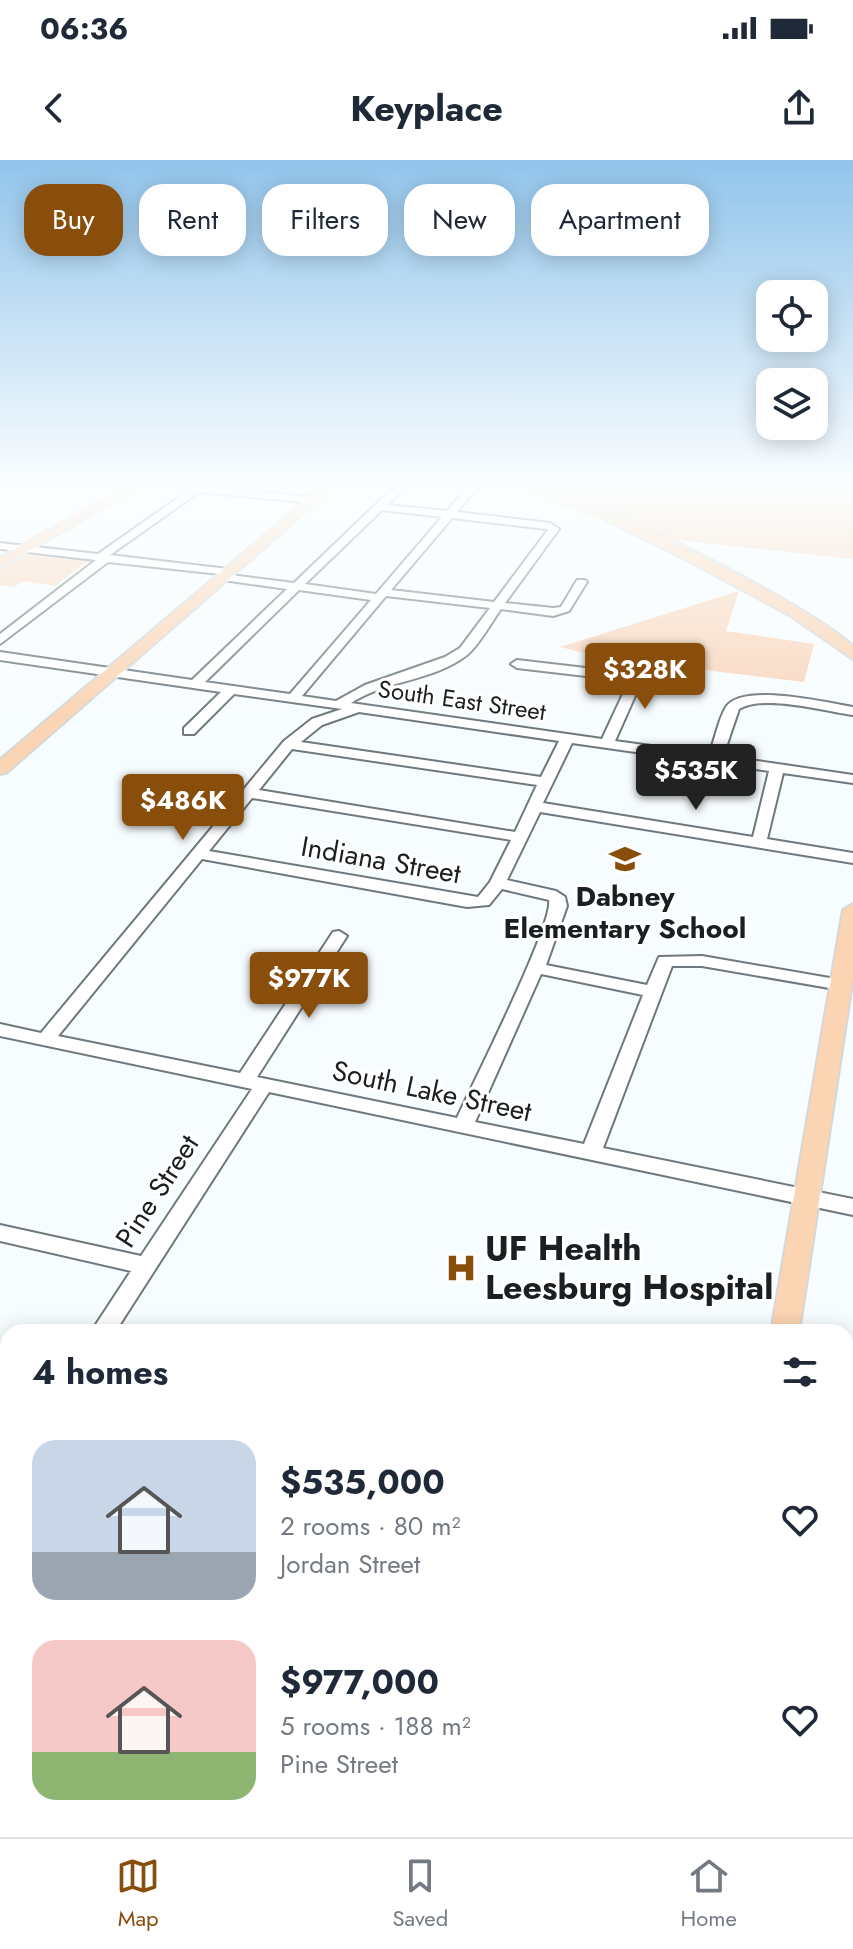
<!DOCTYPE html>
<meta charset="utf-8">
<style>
:root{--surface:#fff;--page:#f6f6f7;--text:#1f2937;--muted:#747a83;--line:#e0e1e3;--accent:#8a4e0c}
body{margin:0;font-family:Jost,sans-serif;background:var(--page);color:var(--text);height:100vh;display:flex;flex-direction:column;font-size:30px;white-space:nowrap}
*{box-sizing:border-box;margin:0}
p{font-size:26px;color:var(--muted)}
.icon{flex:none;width:44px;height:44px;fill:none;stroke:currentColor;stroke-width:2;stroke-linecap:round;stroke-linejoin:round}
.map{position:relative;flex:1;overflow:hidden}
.panel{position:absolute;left:0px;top:1164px;width:854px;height:514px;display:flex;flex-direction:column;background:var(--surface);border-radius:24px 24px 0 0;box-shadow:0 4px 20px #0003}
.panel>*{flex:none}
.hud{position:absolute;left:24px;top:24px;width:806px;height:72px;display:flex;gap:16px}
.fabs{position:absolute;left:756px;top:120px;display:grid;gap:16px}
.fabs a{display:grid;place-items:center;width:72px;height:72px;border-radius:16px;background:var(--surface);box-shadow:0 4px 20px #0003;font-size:40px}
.price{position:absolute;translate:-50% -68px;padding:0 18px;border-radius:8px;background:var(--accent);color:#fff;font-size:26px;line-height:52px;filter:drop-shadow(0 2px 4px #0008)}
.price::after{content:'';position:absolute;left:50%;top:48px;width:24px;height:18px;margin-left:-12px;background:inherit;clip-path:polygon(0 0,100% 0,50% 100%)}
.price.selected{background:#222;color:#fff}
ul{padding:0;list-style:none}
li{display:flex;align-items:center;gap:24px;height:200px;padding:0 32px}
li span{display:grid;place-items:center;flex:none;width:224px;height:160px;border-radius:24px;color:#555}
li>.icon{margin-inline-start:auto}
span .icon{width:96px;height:96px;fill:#fffc;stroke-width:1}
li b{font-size:34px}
h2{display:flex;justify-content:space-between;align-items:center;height:96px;padding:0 32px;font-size:34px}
.pill{padding:0 28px;border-radius:24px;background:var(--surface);box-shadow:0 4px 20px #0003;font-size:28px;line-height:72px}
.pill.selected{background:var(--accent);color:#fff}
.status{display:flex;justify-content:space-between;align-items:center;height:56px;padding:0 40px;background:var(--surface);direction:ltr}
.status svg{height:22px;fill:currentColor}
header{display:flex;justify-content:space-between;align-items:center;height:104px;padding:0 32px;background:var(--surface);font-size:36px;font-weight:700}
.tab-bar{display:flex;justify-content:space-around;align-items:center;height:112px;border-top:2px solid var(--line);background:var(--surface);font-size:22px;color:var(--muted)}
.tab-bar a{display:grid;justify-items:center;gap:4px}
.tab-bar .selected{color:var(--accent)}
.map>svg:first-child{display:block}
.green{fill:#f9d6bc}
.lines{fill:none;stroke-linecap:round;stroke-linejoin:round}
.minor-casing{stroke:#6e787d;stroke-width:4}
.major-casing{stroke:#d6d7d7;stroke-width:4}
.minor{fill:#fff;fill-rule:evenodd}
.major{fill:#fad4b3;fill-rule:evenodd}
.labels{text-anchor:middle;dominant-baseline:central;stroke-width:6;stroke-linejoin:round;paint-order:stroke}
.far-street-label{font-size:24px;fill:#1b1f21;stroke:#fff}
.street-label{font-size:28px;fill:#1b1f21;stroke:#fff}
.poi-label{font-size:28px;font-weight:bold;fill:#1b1f21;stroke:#fff}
.near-poi-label{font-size:34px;font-weight:bold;fill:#1b1f21;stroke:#fff;text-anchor:start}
</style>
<div class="status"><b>06:36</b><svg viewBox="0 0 49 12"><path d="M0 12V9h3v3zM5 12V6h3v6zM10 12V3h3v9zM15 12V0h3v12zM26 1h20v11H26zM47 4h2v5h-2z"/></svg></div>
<header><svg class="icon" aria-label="back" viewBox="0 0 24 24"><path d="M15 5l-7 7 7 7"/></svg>Keyplace<svg class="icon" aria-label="share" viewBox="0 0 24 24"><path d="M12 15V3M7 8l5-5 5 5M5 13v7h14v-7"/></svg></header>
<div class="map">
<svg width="853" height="1677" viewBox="0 0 853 1677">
<rect width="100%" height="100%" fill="#f7fcfe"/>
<g class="green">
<path d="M544,327h309v72l-185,-20 -56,-27z"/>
<path d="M26,395l63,5 -34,26 -32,-5 -9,6 -14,-2v-15z"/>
<path d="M739,431l-13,40 88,13 -10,38 -198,-24 -46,-11z"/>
</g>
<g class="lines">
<defs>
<g id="minor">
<path d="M174,327h36l103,10 5,3 -5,3 -114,-11 -89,63 118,14 6,3 -3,3 63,8 100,-96h11l-18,18 60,6 21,-24h10l-21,25 93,11 9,6 -54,74 48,5 8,-1 16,-27h8l2,2 -18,29 -16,5 -52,-7c-11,15 -21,35 -34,46 -33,26 -81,25 -116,48l251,36 27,-58 -112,-13 -6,-4 6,-4 120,14 6,4 -28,63 94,13c6,-14 9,-34 17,-47 16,-25 102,-4 127,0v8c-29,-4 -89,-21 -114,-6l-16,47 130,19v8l-70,-10 -16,66 86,14v10l-313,-51 -33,68 49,11 9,6 2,9 -21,59 101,20 12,-28 43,-1 145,25 3,4 -9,5 -139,-24h-30l-69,182 250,51v16l-584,-123 -154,240h-24l40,-61 -131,-30v-16l141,31 111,-167 -252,-53v-12l41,9 243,-292 28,-22 30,-10 -108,-15 -40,40h-10v-6l37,-36 -221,-32v-8l192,28 95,-91 -64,-9 -6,-3 3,-3 -112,-12 -108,82v-10l96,-74 -96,-11v-6l98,11 90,-63zM382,350l60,7 -66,77 -71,-10zM452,358l95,11 1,1 -54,72 -103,-12zM299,430l72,10 -81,94 -85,-12zM386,436l104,12 -30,40 -15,9 -80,28 -29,16 -34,-5zM359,552l200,29 -18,36 -240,-35 21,-17zM572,583l197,28 -16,66 -210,-34zM292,589l245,36 -22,47 -256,-42zM252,638l259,42 -21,42 -12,15 -269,-46zM202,699l265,48 22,-2 13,-16 47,11c5,23 -77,185 -92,218l-200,-41 90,-141 -8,-5 -6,1 -93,141 -182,-37zM541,814l102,21 -59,149 -109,-22z"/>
<path d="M8,1308v31l-8,3v-31z"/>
<path d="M0,1367l8,2v24l-8,-2z"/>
<path d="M846,1624l7,2v30l-7,-2z"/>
</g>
<g id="major">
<path d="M126,327h15l-141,80v-10z"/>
<path d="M321,327h13l-328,286 -6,1v-14z"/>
<path d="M522,327c61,0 283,116 331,159v13l-62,-43 -112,-60 -76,-37z"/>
<path d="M853,744v73l-54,355h-28l72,-422z"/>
<path d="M685,1670h38l-1,7h-38z"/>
</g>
</defs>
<use href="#minor" class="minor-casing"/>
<use href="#major" class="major-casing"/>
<use href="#minor" class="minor"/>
<use href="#major" class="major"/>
</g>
<linearGradient id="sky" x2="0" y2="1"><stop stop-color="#91c4eb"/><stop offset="0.58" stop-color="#fbfeff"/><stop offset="1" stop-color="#fbfeff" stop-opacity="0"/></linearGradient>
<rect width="853" height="562" fill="url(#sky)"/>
<defs>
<symbol id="school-bare" viewBox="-9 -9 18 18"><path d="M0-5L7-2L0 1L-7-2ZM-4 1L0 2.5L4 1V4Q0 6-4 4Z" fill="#8a4e0c" stroke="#fff" stroke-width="2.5" paint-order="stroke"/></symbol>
<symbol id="hospital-bare" viewBox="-9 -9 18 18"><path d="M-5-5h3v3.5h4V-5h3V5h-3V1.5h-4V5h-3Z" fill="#8a4e0c" stroke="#fff" stroke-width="2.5" paint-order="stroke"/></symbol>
</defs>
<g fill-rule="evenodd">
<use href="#school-bare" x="603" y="677" width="44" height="44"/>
<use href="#hospital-bare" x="439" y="1086" width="44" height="44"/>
</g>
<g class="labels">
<g class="far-street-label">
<text transform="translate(462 540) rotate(8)">South East Street</text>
</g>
<g class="street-label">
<text transform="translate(381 700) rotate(10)">Indiana Street</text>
<text transform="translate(432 931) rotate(12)">South Lake Street</text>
<text transform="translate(157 1031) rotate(-57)">Pine Street</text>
</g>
<g class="poi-label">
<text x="625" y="736">Dabney<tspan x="625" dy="32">Elementary School</tspan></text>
</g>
<g class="near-poi-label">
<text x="485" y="1088">UF Health<tspan x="485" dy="39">Leesburg Hospital</tspan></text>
</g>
</g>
</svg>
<div class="fabs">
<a><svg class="icon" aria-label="locate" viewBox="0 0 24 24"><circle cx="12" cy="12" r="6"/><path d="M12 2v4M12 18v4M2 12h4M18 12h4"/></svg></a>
<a><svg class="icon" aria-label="layers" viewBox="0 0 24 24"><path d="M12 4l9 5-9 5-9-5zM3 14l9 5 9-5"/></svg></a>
</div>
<b class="price" style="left:645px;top:551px">$328K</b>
<b class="price selected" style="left:696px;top:652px">$535K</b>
<b class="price" style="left:183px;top:682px">$486K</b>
<b class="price" style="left:309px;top:860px">$977K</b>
<div class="hud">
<a class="pill selected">Buy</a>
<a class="pill">Rent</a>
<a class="pill">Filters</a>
<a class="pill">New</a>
<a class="pill">Apartment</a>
</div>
<section class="panel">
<h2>4 homes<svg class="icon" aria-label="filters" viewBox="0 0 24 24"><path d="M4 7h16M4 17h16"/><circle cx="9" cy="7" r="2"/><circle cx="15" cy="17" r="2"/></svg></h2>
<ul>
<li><span style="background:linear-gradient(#c9d6e8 70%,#9aa5b1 0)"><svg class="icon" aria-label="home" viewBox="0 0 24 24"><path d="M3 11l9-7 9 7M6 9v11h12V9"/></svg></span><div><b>$535,000</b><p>2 rooms · 80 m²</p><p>Jordan Street</p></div><svg class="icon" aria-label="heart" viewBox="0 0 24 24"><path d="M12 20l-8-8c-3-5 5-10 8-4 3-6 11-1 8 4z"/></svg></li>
<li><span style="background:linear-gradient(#f6c9c9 70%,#8fb573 0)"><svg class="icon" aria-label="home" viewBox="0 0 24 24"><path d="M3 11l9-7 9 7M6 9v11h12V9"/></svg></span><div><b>$977,000</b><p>5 rooms · 188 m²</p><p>Pine Street</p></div><svg class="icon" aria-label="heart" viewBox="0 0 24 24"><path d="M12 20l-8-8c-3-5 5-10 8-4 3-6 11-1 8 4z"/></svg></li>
</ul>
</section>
</div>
<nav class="tab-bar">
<a class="selected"><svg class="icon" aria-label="map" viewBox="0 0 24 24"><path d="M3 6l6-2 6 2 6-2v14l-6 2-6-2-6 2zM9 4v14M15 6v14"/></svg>Map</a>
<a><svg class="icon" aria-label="saved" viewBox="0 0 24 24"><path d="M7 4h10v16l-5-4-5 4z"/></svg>Saved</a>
<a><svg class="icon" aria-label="home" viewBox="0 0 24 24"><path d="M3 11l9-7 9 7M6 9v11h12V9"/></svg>Home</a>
</nav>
